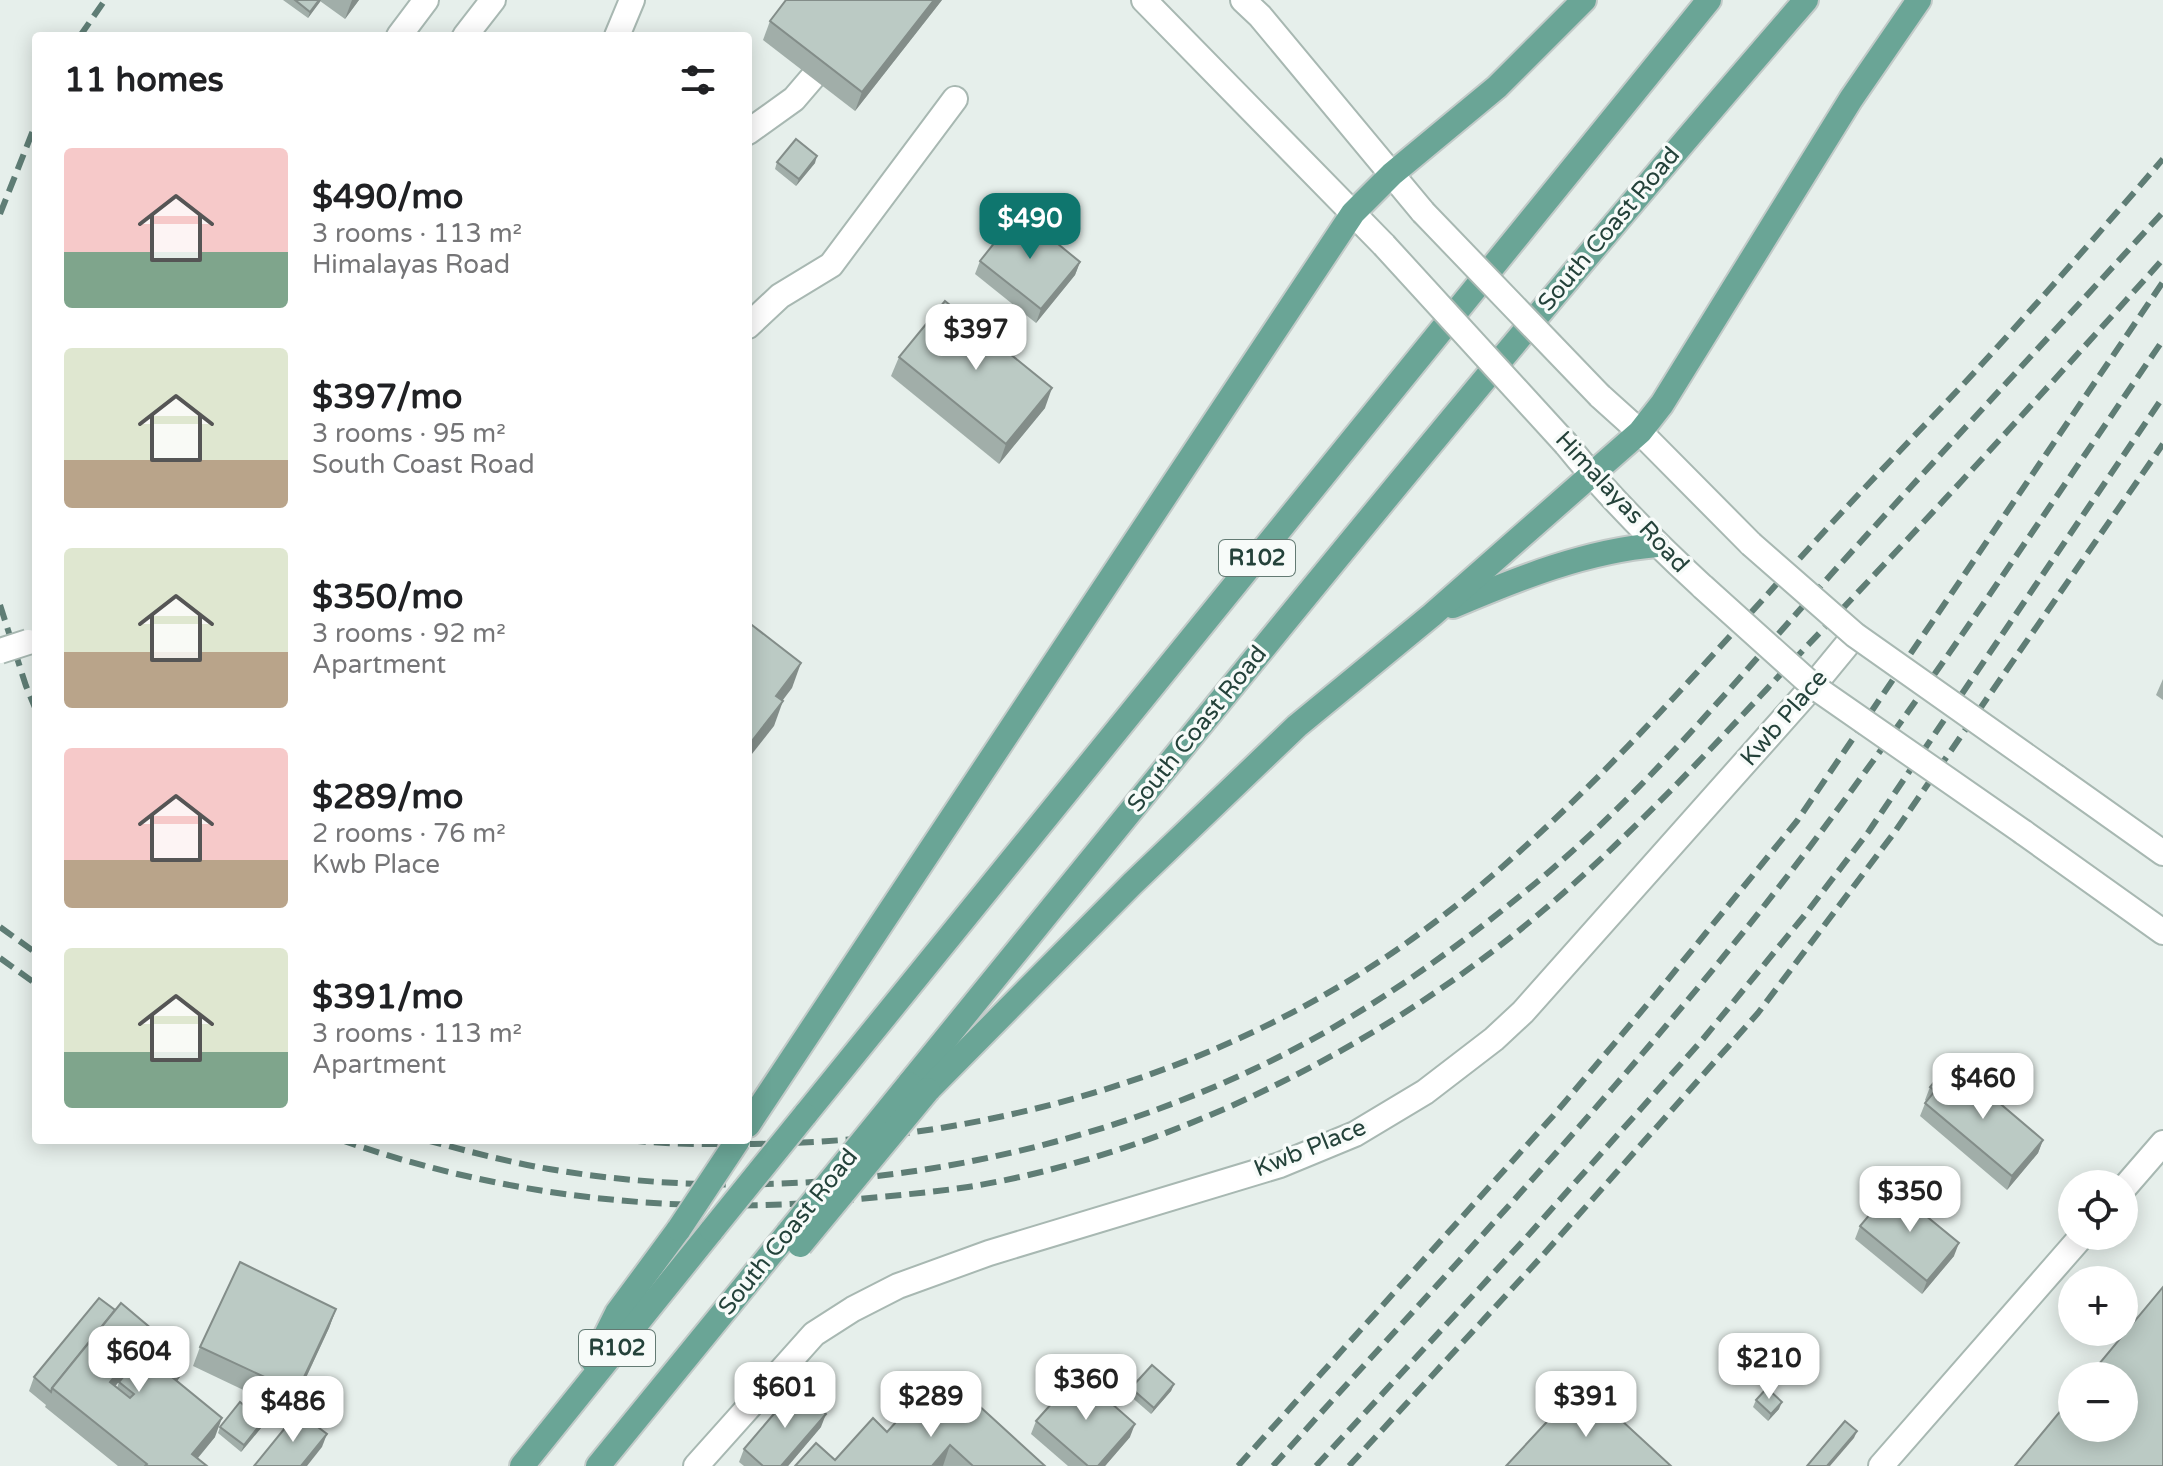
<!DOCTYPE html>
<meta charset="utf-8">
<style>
:root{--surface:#fff;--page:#f6f6f6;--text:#202124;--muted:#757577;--accent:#0f766e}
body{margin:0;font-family:"Varela Round",sans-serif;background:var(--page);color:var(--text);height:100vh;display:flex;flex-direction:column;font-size:30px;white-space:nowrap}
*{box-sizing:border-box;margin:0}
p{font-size:26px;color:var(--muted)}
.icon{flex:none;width:44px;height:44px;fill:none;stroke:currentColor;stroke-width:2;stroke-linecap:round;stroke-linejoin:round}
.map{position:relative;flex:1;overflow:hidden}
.panel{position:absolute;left:32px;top:32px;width:720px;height:1112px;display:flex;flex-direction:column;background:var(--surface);border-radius:8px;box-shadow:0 4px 20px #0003}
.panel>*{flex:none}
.buttons{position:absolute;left:2058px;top:1170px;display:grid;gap:16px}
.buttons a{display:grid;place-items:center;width:80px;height:80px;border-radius:50%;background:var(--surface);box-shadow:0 4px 20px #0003;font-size:40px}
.price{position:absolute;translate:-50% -68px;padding:0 18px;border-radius:16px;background:#fff;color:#222;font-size:26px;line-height:52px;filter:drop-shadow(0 2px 4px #0008)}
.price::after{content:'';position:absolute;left:50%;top:48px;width:24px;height:18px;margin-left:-12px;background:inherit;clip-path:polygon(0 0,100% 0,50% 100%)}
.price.on{background:var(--accent);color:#fff}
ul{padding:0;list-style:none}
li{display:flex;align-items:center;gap:24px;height:200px;padding:0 32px}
li span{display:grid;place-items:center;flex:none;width:224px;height:160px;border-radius:8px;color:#555}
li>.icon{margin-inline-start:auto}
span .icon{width:96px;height:96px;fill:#fffc;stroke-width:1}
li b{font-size:34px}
h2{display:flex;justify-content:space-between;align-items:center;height:96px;padding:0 32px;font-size:34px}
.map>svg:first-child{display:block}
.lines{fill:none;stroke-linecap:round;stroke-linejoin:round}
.minor-casing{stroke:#a8b8b2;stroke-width:28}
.major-casing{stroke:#c2cac8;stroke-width:28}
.minor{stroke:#fff;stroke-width:24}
.major{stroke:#6aa596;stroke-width:24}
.rail{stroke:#5f7d75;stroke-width:6;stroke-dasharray:16 8;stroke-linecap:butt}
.minor-bridge-casing{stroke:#a8b8b2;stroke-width:28;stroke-linecap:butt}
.major-bridge-casing{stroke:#c2cac8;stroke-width:28;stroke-linecap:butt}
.minor-bridge{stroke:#fff;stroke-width:24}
.major-bridge{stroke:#6aa596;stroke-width:24}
.wall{fill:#a1aea9}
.shaded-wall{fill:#838d89}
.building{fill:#bbcac4;stroke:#838d89;stroke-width:2}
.labels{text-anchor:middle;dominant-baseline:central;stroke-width:7;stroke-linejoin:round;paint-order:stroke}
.shield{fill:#f7fbf9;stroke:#637a73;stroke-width:2}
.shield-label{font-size:22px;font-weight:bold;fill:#24423a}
.street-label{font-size:24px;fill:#24423a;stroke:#f7fbf9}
</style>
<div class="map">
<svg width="2163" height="1466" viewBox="0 0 2163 1466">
<rect width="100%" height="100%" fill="#e6efeb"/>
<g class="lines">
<defs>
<g id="minor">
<path d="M1144,0l240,245"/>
<path d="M1243,0l17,16 163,196"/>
<path d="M399,36l27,-36"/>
<path d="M465,36l28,-36"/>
<path d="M617,36l15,-36"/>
<path d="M748,132l46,-33 18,-21"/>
<path d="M748,326l32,-30 51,-31 124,-166"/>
<path d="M1600,396l40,36 111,112"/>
<path d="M1566,444c42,52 88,98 137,143"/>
<path d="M2056,777l107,76"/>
<path d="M2023,832l140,100"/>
<path d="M2124,1188l39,-45"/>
<path d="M696,1466l118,-132 39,-25 45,-23 91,-33 291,-88 75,-31 70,-42 69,-53 29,-27 290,-326 42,-51"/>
<path d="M1881,1466l201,-230"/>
</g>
<g id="major">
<path d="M1453,606c66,-28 133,-55 204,-61"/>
<path d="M909,1084c296,-364 590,-730 897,-1084"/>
<path d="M928,1090l204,-206 165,-158 135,-111 208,-183 22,-28 189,-305 68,-99"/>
<path d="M805,1115l904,-1115"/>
<path d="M748,1125l605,-912 39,-39 105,-87 87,-87"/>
<path d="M593,1361l24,-48 62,-84"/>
<path d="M522,1466l190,-236"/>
<path d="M598,1466l190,-233"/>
</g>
</defs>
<use href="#minor" class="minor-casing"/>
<use href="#major" class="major-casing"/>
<use href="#minor" class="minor"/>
<use href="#major" class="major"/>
<g class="rail">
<path d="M80,36l25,-36"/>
<path d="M0,214l36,-91"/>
<path d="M0,605l26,81 10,24"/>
<path d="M0,927l36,26"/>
<path d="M0,958l36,26"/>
<path d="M341,1140c162,57 336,76 507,60 40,-4 80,-7 120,-13 197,-32 406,-137 559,-263 102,-84 190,-182 280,-278 121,-127 239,-256 356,-387"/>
<path d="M426,1140c41,11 82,22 123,29 233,40 490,1 703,-99 99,-46 190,-110 274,-179 123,-100 223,-227 329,-343 103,-113 206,-224 308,-336"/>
<path d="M630,1140c41,5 82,4 124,4 239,-2 490,-76 681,-222 145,-111 264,-253 386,-387 56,-62 115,-120 171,-182 58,-64 115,-129 171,-194"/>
<path d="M1238,1466l315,-350 104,-123 140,-172 366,-539"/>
<path d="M1273,1466c186,-207 380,-410 548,-634 119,-160 229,-327 342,-492"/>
<path d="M1316,1466l208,-226 179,-201 101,-123 65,-85 294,-434"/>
<path d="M1349,1466l194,-211 215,-242 136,-180 269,-389"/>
</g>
<defs>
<g id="minor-bridge">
<path d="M1423,212l177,184"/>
<path d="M1384,245l182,199"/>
<path d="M1751,544l104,91 201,142"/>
<path d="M1703,587l110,99 210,146"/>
<path d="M0,651l28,-9"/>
</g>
<g id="major-bridge">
<path d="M679,1229l59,-89"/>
<path d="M712,1230l93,-115"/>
<path d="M788,1233l121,-149"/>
<path d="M800,1245l128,-155"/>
</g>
</defs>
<use href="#minor-bridge" class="minor-bridge-casing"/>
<use href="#major-bridge" class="major-bridge-casing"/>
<use href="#minor-bridge" class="minor-bridge"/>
<use href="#major-bridge" class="major-bridge"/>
</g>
<g class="wall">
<path d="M283,0h76l-14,19 -25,-18 -12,17z"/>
<path d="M942,0l-87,111 -92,-71 7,-19z"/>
<path d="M777,162l38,1 -19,23 -21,-17z"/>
<path d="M980,261l100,1 -5,13 -39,48 -61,-49z"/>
<path d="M899,357l146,51 -46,56 -108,-88z"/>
<path d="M2163,679v21l-7,-5z"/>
<path d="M1946,1080l97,60 -5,13 -31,37 -87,-74 6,-15 -1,-1 5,-13z"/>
<path d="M1860,1226l94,30 -32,38 -67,-55z"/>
<path d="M336,1309l-7,19 -39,84 -97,-46 7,-19z"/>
<path d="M34,1377l81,9 2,2 2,-6 61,-5 -3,4 38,56 -17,21 9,8h-89l-73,-59 1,-2 -17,-14z"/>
<path d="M1174,1384l-3,7 -20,23 -22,-19 2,-7z"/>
<path d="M1756,1400l23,9 -11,12 -15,-14z"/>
<path d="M926,1411l119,55h-250l40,-6z"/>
<path d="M263,1421l-2,7 -20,24 -23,-19 2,-6z"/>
<path d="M1036,1421l94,16 -25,29h-37l-37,-32z"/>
<path d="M821,1427l-33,39h-44l-5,-4 5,-13z"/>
</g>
<g class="shaded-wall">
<path d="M319,0h2l-1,2 -12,16 2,-6z"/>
<path d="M352,0h7l-14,19z"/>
<path d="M934,0h8l-87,111 7,-19z"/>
<path d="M817,156l-2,7 -19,23 3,-7z"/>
<path d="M1080,262l-5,13 -39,48 5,-14z"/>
<path d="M1052,388l-7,20 -46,56 7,-20z"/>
<path d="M801,663l-9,25 -25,33 9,-25z"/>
<path d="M783,701l-9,25 -26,33v-13z"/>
<path d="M2043,1140l-5,13 -31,37 5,-14z"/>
<path d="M1959,1243l-5,13 -32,38 5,-13z"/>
<path d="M336,1309l-7,19 -39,84 7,-20z"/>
<path d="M153,1330l-7,19 -43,52 7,-19z"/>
<path d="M187,1358l-7,19 -15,19 7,-19z"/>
<path d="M1174,1384l-3,7 -20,23 3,-6z"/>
<path d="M1782,1402l-3,7 -11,12 3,-7z"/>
<path d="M826,1414l-5,13 -33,39h-7z"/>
<path d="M222,1418l-7,19 -24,29 1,-12z"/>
<path d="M263,1421l-2,7 -20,24 3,-7z"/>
<path d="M1135,1424l-5,13 -25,29h-7z"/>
<path d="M1857,1431l-3,7 -24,28h-3z"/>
<path d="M327,1434l-5,13 -15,19h-6z"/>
<path d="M950,1445l-7,21h-11z"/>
</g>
<g class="building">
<path d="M295,0h24l-9,12z"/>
<path d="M786,0h148l-72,92 -92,-71z"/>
<path d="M796,139l21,17 -18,23 -22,-17z"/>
<path d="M1019,212l61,50 -39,47 -61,-48z"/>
<path d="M945,301l107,87 -46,56 -107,-87z"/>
<path d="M748,622l53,41 -25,33 7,5 -35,45z"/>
<path d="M1957,1067l86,73 -31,36 -87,-73 10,-12 -5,-4 10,-12 6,5z"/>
<path d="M1892,1188l67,55 -32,38 -67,-55z"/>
<path d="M240,1262l96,47 -39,83 -97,-45z"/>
<path d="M2163,1287v179h-148l57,-69v31h52v-52h-35z"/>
<path d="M99,1298l16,12 -63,78 -1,4 -17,-15z"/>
<path d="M121,1303l32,27 -43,52 20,16 4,-4 -15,-12 39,-48 29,24 -15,19 50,41 -30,36 15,12h-62l2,-2 -95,-76z"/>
<path d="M1152,1365l22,19 -20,24 -23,-20z"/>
<path d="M1078,1374l57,50 -37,42h-10l-52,-45z"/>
<path d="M953,1382l92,84h-72l-23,-21 -18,21h-137l21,-23 19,17 38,-42 14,14 28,-31 11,10z"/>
<path d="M1582,1384l89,82h-165z"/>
<path d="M796,1388l30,26 -45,52h-18l-19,-17z"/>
<path d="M1767,1388l15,14 -11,12 -15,-14z"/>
<path d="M240,1402l23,19 -19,24 -24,-18z"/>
<path d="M298,1412l29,22 -26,32h-47z"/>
<path d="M1845,1421l12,10 -30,35h-20z"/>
</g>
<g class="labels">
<g class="shield">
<rect x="1219" y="540" width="76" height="36" rx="6"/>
<rect x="579" y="1330" width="76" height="36" rx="6"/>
</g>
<g class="shield-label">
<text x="1257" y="558">R102</text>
<text x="617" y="1348">R102</text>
</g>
<g class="street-label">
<text transform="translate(1609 229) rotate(-50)">South Coast Road</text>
<text transform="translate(1622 502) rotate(47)">Himalayas Road</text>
<text transform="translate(1784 718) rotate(-49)">Kwb Place</text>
<text transform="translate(1197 729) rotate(-51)">South Coast Road</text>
<text transform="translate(1310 1148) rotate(-22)">Kwb Place</text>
<text transform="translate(788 1232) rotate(-51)">South Coast Road</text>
</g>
</g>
</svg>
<div class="buttons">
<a><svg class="icon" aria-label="locate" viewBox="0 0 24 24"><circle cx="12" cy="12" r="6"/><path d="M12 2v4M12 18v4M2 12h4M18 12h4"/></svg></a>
<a>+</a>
<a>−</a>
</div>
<b class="price on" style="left:1030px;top:261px">$490</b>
<b class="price" style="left:976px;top:372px">$397</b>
<b class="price" style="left:1983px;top:1121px">$460</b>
<b class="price" style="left:1910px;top:1234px">$350</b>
<b class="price" style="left:139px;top:1394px">$604</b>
<b class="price" style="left:1769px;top:1401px">$210</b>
<b class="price" style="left:1086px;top:1422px">$360</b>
<b class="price" style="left:785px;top:1430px">$601</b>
<b class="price" style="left:931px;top:1439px">$289</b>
<b class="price" style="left:1586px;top:1439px">$391</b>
<b class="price" style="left:293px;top:1444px">$486</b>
<section class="panel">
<h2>11 homes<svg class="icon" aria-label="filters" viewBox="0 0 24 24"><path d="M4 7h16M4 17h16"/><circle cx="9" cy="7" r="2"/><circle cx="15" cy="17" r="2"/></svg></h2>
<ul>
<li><span style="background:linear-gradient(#f6c9c9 65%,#7fa58c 0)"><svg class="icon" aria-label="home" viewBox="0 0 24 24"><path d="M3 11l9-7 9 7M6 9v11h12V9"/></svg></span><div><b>$490/mo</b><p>3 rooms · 113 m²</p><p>Himalayas Road</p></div></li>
<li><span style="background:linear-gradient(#dfe7d0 70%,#b9a48a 0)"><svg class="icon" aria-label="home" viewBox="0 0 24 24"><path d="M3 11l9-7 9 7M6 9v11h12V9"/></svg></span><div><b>$397/mo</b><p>3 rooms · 95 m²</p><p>South Coast Road</p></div></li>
<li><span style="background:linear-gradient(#dfe7d0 65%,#b9a48a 0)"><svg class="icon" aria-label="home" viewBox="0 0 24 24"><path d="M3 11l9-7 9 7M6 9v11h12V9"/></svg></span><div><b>$350/mo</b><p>3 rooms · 92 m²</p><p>Apartment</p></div></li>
<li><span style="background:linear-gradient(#f6c9c9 70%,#b9a48a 0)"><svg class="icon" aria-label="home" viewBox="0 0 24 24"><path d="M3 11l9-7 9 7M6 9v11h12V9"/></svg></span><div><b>$289/mo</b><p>2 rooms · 76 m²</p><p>Kwb Place</p></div></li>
<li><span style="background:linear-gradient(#dfe7d0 65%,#7fa58c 0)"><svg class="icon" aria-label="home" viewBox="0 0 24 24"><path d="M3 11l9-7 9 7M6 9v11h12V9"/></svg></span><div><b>$391/mo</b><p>3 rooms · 113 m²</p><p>Apartment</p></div></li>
</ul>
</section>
</div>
